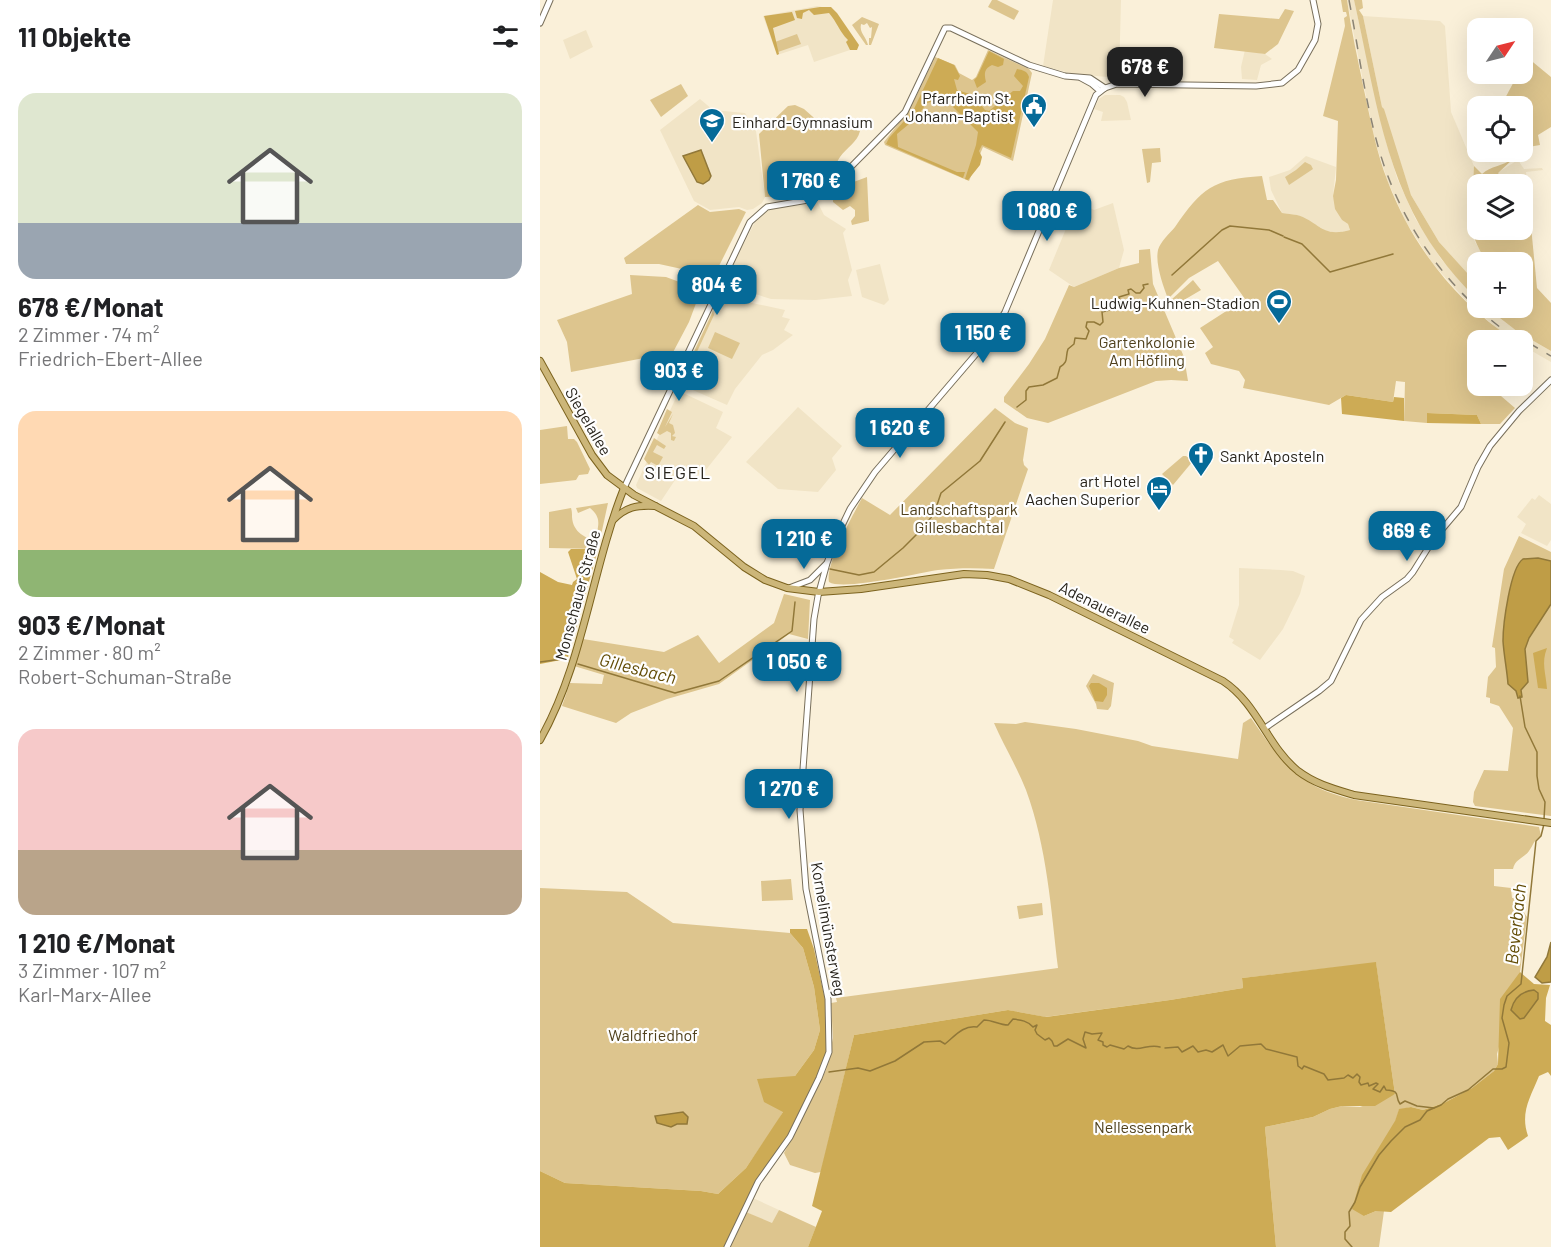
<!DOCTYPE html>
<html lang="de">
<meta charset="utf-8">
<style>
:root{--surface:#fff;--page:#f6f6f6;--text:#202124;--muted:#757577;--accent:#056a98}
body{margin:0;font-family:Barlow,sans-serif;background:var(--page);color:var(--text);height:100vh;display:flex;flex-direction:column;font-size:22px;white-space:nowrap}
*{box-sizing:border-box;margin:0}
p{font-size:20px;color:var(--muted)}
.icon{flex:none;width:33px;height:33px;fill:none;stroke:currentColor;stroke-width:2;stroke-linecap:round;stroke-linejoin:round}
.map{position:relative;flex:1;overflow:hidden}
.panel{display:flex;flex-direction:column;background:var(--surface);width:540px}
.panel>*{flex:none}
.needle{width:39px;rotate:55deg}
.tools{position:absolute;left:927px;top:18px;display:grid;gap:12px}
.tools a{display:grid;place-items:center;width:66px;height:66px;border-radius:12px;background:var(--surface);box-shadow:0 6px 24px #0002;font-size:30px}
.price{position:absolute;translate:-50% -51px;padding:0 14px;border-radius:12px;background:var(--accent);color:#fff;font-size:20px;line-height:39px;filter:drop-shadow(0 2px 3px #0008)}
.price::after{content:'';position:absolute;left:50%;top:36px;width:18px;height:14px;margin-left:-9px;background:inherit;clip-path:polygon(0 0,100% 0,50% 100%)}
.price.current{background:#222;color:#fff}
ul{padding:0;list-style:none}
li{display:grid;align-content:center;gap:12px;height:318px;padding:0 18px}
li span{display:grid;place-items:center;height:186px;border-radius:18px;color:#555}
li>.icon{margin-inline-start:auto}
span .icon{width:108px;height:108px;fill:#fffc;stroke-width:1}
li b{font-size:26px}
h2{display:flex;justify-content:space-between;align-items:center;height:72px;padding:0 18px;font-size:26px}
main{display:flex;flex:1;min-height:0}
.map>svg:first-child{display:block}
.built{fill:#f1e4c6}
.green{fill:#ddc58e}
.forest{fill:#cdab55}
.water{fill:#bf9d46;stroke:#917839;stroke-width:1.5}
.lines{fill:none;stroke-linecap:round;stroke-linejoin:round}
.stream{stroke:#917839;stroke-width:1.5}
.secondary-casing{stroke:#786f5b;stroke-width:7}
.primary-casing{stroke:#7c631e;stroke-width:8}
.secondary{stroke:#fff;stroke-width:5}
.primary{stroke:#ccb679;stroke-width:6}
.rail{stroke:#8a8374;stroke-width:1.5;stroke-dasharray:10 10;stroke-linecap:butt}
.labels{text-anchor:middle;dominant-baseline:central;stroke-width:4.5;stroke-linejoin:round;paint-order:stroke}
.poi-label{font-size:16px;fill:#27231b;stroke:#fefefe;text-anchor:end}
.park-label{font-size:16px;fill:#4f401c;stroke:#fefefe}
.street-label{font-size:16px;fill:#27231b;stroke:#fefefe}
.neighbourhood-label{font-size:18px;letter-spacing:1.5px;fill:#27231b;stroke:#fefefe}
.water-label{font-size:18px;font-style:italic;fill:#634c05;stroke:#fefefe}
</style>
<main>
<section class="panel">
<h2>11 Objekte<svg class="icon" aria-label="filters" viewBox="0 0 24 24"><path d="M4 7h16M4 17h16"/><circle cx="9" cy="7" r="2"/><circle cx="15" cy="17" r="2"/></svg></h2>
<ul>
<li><span style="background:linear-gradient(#dfe7d0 70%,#9aa5b1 0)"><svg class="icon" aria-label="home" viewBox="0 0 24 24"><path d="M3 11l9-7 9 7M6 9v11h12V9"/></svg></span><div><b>678 €/Monat</b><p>2 Zimmer · 74 m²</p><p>Friedrich-Ebert-Allee</p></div></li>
<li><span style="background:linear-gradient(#ffd9b3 75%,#8fb573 0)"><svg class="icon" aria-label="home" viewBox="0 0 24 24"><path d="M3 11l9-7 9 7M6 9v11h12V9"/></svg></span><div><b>903 €/Monat</b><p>2 Zimmer · 80 m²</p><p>Robert-Schuman-Straße</p></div></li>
<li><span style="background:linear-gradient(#f6c9c9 65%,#b9a48a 0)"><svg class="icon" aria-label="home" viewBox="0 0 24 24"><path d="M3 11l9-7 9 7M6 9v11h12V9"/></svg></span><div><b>1 210 €/Monat</b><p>3 Zimmer · 107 m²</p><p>Karl-Marx-Allee</p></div></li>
</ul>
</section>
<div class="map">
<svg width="1011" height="1247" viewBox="0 0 1011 1247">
<rect width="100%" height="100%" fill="#faf0d9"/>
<g class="built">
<path d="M513,0h68l-2,78 -45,-4 -31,-8z"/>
<path d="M807,0h7l31,138 12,40 18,40 26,41 36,40 1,9h9l31,24 33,19v11l-28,-16 -1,-6h-8l-10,-6 -33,-28 -38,-42 -27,-42 -18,-40 -13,-41z"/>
<path d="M277,6l10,2 29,40 -42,14 -6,-17 -31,10 -14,-39z"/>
<path d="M823,16l77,5 5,5 6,86 23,54v26l-5,28 6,22 12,20h-9l-1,22 -38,-42 -28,-47 -29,-88z"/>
<path d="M46,30l7,17 -23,12 -7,-19z"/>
<path d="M705,50l20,4 7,5 -11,6 -4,15 -15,-1 -1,-12z"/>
<path d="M565,95h15l4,2 3,5 4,18 -30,1 2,-9 -9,-3 5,-10z"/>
<path d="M160,99l13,11 32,3 11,18 9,66 -3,6 -9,6 -6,1 -8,-3 -29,3 -16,-9 -34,-71z"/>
<path d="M766,156l30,11 -3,29 9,24 6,4 2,6 -13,3 -10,-2 -30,-16 -15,-2 -11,-23 -2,-13 21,-7z"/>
<path d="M978,160l6,9 18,-1 1,2 -17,2 1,13 -23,-3 -7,-9z"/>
<path d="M277,201l7,14 22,14 -3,4 9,37 -4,10 4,16 -36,4 -45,-1 -22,-7 -22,-10 9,-23 19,-37 9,-9 10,-5 28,-3z"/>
<path d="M537,202l17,8 19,-7 11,47 -5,18 -45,19 -25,-17z"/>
<path d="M340,264l9,36 -5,5 -22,-8 -6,-27z"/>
<path d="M182,290l30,13 33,7 -3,7 8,2 -6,11 9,5 -20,15 -11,5 -27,34 -8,16 -41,-18 -1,2 -6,-5z"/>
<path d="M139,391l44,21 -7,16 16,9 -31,39 -16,-11 -24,36 -24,-13 -1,-3z"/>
<path d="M258,407l44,39 -10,12 4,12 -18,22 -40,-3 -32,-27z"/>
<path d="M999,495l12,9v36l-4,6 -26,-13 5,-9 -9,-7 15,-19 3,2z"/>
<path d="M699,568l42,2 12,1 12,5 -5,18 -17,35 -23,31 -28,-17 2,-3 -5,-3 10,-32z"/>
<path d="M213,1198l26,12 -7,14 -26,-12z"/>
</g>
<g class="green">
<path d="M452,0h5l22,11 -5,9 -26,-13z"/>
<path d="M801,0h6c4,30 11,60 17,90 7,31 12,62 24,92 24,64 69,121 126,158h-36v46h18l-2,4 21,18 -15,16h-19l-4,-9 -50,-2v10l-23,-2 1,-39 -9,-1 -3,21 -47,-7 -17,10 -86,-17 2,-8 -6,-9 -28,-7 -6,-11 8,-6 -13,-19 45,-29 -27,-38 -29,17 -21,21c-5,-14 -13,-35 -10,-49 2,-8 12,-17 17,-23 27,-39 38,-48 87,-51l5,24h6l9,13c5,1 10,1 15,2 23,7 24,23 53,15l-2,-6 -6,-4 -7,-11 -2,-13 3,-16 2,-59 -15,-5 22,-90 -1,-8 3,-2 -1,-4h-3z"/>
<path d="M814,0h8l1,8 -4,2 4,6 19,91 2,2 27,86 28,47 30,33 6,-5 2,2v10l-4,-3 4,5v15c-90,-87 -97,-184 -123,-299z"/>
<path d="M745,9l9,2 -16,33 -13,10 -51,-6 5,-34 60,5z"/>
<path d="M322,17l17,7 -8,21h-2v-7h2l1,-11 -2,1 -3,-5 -3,2 -3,-1c-2,9 5,12 7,21h-2l-14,-20z"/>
<path d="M257,34l4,10 -23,8 -3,-10z"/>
<path d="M448,50l41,19 3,4 -19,88 -30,-14 -14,34 -84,-36 -1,-3 26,-33 25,-52 20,8 4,8 13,7 4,-3z"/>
<path d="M988,58l23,19v50l-13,8 2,10 -17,3 -1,-42h-18l-1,-4 15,-28h4l1,-9z"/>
<path d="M141,84l7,12 -27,21 -11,-17z"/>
<path d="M255,105l9,4 17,15 39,7c-3,12 -13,16 -20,26 -4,6 -6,14 -11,20 -14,22 -41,19 -64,20l-6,-63 29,-28z"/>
<path d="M620,148l1,14 -9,1 -2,19 -3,1 -5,-34z"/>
<path d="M973,159l-15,14 6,9 17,2h-43v46h44l1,-45h4l10,103 14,15v48l-33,-19 -31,-24h35v-46h-35c-26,-38 -14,-55 -13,-96l8,8c9,-8 20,-8 31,-15z"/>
<path d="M765,162l6,3 2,4 -24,16 -4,-8 11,-7z"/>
<path d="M327,177l2,44 -17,4 -1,-4 4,-5v-6l-5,-4 -7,4 -10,-8v-3l18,-16z"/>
<path d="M158,205l12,7 29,-3 7,3 -32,64 -55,-12h-33l-2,-6z"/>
<path d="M610,249l3,35 31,73 4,24 -17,-1 -15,1 -108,42 -21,-5 -23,-16v-5l25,-33 16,-25 24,-54 5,2 45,-19 20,-5v-13z"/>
<path d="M90,275l36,2 35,13 -12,32 -19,36 5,3 -5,10 -26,-13 -73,14 -4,-30 -10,-22 75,-26z"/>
<path d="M653,280l8,10 -17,10 -1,5 -10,1 -2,-6z"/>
<path d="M173,311l1,4 -30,65 2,2 -4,5 -3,-3z"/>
<path d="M175,332l25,11 -8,16 -24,-11z"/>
<path d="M455,408l20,15 13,5 -5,32 1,5 4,4 -34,100c-19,-1 -37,-1 -56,1 -20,3 -95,21 -109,12 -4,-17 24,-67 33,-84l28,17z"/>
<path d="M127,409l5,3 -7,15 8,-13 -4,9 4,2 2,8 -3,3 4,1 -2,4 -3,-1v-7l-4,-2 -7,4 -3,-2z"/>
<path d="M27,426l1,13h6l3,3 13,27 -2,5 -9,1 -3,5 -36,4v-54z"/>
<path d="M114,438l12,8 -2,3 -7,-4 -4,7 10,5 -5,9 -7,-4 -2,3 -5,-6z"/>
<path d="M643,456h3l7,5 -20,24 -11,-11z"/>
<path d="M68,503l-7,32 -4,1 -3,-5 3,1c3,-12 1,-17 -7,-24l-12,5 -2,-5z"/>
<path d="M31,508c1,3 1,6 1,9 1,16 14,21 26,25v7l-49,-1v-36z"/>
<path d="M979,536l32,16v264l-76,-10 -2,-4 1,-10 10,-22 24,1 5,-43 -14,-22 -9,-3v-5l-4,-1 2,-20 8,-10 -1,-19 -3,-1 12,-78z"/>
<path d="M244,594l26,6 -2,39 -19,-5 -70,50 -52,15 -36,14 -15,10 -54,-17 8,-23 32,1 2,-9 -30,-9 9,-27 81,13 34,-17 21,28 55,-40z"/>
<path d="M553,674l21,9 -3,23 -3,4 -11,-1 -1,-5 -10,-18z"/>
<path d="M711,718c31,45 48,70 105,82l183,27 2,9c-8,5 -7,8 -12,15 -5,7 -14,8 -16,18h-19v17l17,2 1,10 9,-1v11l6,9 -7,55 -23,82 1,10 -4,7 -22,17 -28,15 -21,7 -12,-3 -12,3 -35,106 12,-5h8l-5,36h-103l-11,-120 48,-10 17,-8 12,-3 18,1 35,-13 -19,-131 -134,15 1,10 -73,12 -125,17 -37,-7 -154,25 -33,137 -6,1 -25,-8 -6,-12 42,-83 7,-32 -2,-35 6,-1 -1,-4 222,-30c-7,-59 -11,-121 -32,-178 -9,-23 -22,-44 -32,-67l22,1 9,-2 51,7 62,12 14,5 86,13 5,-36z"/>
<path d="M251,879l2,21 -31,1 -1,-20z"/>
<path d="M0,888l87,4 46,31 117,10 13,15 11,39 6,43 -6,20 -19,26 -12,36 -7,12 -30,44 -28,26 -17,-3 -136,-8 -25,-12z"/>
<path d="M502,903l1,12 -24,4 -2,-13z"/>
<path d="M239,1210l37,17 -8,20h-79l17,-35 26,11z"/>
</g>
<g class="forest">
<path d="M280,7h11l6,6 22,32 -2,5h-7l-4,-8 2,-2c-9,-9 -11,-18 -19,-27l-15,2 -5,-5 -6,3 -1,6 -5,-1 -2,-7z"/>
<path d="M252,12l3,8 -22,8 6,26 -2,1 -13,-39z"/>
<path d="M449,51l15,8 -1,6 -5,2 -6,-2c-8,4 -8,8 -6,17l-9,6 -3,-8 3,-3z"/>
<path d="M398,58l16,7 6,11 -2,4 -4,-1 3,11 16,5 12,15 4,1 24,-20h7l3,-5 -9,-10 3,-7c6,1 10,2 12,8l-18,81 -29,-13 -3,6 3,6 -2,8 -12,15 -3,-1 11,-34 2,-13 -31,-31 -5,-2 -15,4 -12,16 -18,15 1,13 59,25h8l-2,6 -77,-34 3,-6 24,-27z"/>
<path d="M806,395l47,7 1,-5 10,1v23l-62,-7 -1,-16z"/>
<path d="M887,413l50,2 4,9 -54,-1z"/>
<path d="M31,549h27l-31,112 -6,-1 -21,4v-92l18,10 14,3 1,-3 4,-3 -9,-27z"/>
<path d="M1007,648c-6,15 -1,25 0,41l-9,-1 -5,-35z"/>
<path d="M551,683h8l8,5v7l-4,7 -8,-1 -6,-15z"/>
<path d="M250,929h17l7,20 12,55 1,47 -4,13 -33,69 -38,57 -27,57h-185v-76l25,12 136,8 17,3 28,-26 37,-56 -19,-10 -7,-23 38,-3 19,-26 6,-20 -6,-43 -11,-39 -13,-15z"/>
<path d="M836,962l19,132 -20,12h-33l-12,3 -17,8 -48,10 11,120h-468l14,-36 -10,-5 42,-171 154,-25 38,7 124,-17 73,-12 -1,-10z"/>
<path d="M980,972l14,12 16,1 -4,13 -1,23 6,4v51l-3,-4 -9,4c-9,22 -19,37 -11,60l-20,14 -8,-13 -11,1 -98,74 -15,-1 -12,5 -12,-7 10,-34 33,-54 4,-12 12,-2 12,3 21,-7 28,-15 22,-17 4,-7 2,-65z"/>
</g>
<g class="water">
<path d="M161,150l10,26 -2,4 -6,4 -6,-2 -14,-26z"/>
<path d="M998,558l13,3v43l-22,34 -4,11 3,33 -7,8 1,7 -4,1 -2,-7 -8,-7c-1,-14 -4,-28 -5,-43 0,-16 7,-73 20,-82z"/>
<path d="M1011,942v40l-9,1 -7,-6 12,-20z"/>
<path d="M994,990l4,3v6l-14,19 -4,1 -9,-9c3,-12 11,-19 23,-20z"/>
<path d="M143,1112l5,5 -1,7h-10l-6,3 -14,-4 -2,-7z"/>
</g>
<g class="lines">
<g class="stream">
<path d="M744,237l18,7 28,28 63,-18"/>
<path d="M632,275l50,-45 8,-4 39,4 14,6"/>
<path d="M477,407l9,-7v-9l3,-4 14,-2 14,-7 3,-11c9,-5 5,-10 8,-18l6,-5 1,-6 11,1 3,-8 -3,-4 1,-5h7l6,3 3,-3 -1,-10 15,-4v-3l4,-2 -2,-6 10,-3 -1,-4 3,-1 5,4h4l4,-5 -1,-3 5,-1"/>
<path d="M290,569l29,6 15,-3 29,-24 23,-23 9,-14 6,-18 39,-32 25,-39"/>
<path d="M0,662l22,-3 6,1"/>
<path d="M38,664l97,29 44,-12 73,-50 3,-29"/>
<path d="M980,696l5,31 12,25v24l2,13 6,13 -1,17"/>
<path d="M625,1048l13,-1 4,5 11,-6 5,6 8,-2 6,2 11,-7 5,11 12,-10 21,-2 5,5 31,8 1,9 4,3 2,-3 20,8 4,6 16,-2 4,-3 5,3 4,-4 3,3 -1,5 2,3 7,-2 1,3 7,-3 2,1 -5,5 7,3 4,-6 2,4c16,1 8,6 14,14l5,-3 12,5 17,2"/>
<path d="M289,1072l29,-4 12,3 25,-10 29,-19 16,-1 5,3c10,-8 18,-19 32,-17l7,-7c9,0 15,5 24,5l5,-6c8,1 15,2 20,8l4,-2 -2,5 2,4 8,6 4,-2 3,3 2,5h3l11,-7 18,9 -3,-9 2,-7 7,2 10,-1 -4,7 5,2v3l4,2 3,-2 14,4 4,-3c11,7 20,-3 32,1"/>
<path d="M812,1247l-7,-8v-7l5,-6 -1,-14 6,-10 5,-15 19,-32 12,-14 14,-14 15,-7 7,-9 14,-6 7,-6 20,-9 25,-21h9l4,-2 3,-24 -7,-25 2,-13 3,-9 14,-12 15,-143 5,-5 3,-12"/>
</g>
<defs>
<g id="secondary">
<path d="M0,23l10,-23"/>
<path d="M541,78l11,6 8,7"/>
<path d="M84,488l126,-266 17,-15 47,-8 25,-20 66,-67 40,-84h6l78,37 36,11 25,2 15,10"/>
<path d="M249,588l21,-8 16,-16"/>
<path d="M725,728l54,-37 12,-10 30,-61 21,-23 25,-18 6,-7 20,-32 28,-33 17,-40 12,-21 29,-35 32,-31"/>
<path d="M187,1247l31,-65 32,-45 29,-59 10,-26 -1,-53 -22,-110 -6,-79 14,-191 4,-23 9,-33 11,-29 12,-25 25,-37 113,-132 17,-28 91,-217 9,-7 12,-4 139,2 26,-3 16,-13 17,-30 3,-16 -5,-24"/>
</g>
<g id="primary">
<path d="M0,361l52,94 15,20 27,20 60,31 50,41 21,13 22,8 32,4 42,-3 103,-15 23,1 22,4 40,16 174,86c35,23 44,65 75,90 17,13 36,18 56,24l197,28"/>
<path d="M73,520c13,-13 23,-15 42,-14"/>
<path d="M0,740c44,-78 51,-169 84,-252"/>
</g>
</defs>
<use href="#secondary" class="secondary-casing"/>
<use href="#primary" class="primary-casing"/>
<use href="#secondary" class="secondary"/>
<use href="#primary" class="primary"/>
<g class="rail">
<path d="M809,0c10,51 16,103 31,153 23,76 72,143 138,187"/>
<path d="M972,333l39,23"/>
</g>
</g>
<defs>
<symbol id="civic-pin" viewBox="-11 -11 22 30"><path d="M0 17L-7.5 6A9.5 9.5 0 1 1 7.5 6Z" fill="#056a98" stroke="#fefefe"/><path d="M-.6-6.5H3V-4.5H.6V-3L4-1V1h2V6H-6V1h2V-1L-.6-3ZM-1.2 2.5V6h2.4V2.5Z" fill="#fff"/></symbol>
<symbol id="school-pin" viewBox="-11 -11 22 30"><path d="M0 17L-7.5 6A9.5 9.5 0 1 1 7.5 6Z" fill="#056a98" stroke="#fefefe"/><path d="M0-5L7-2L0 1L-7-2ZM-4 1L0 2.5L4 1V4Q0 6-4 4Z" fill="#fff"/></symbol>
<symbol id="stadium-pin" viewBox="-11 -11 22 30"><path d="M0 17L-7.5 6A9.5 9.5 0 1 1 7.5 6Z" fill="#056a98" stroke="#fefefe"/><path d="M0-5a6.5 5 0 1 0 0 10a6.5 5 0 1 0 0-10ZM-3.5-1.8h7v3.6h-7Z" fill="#fff"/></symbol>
<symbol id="church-pin" viewBox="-11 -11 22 30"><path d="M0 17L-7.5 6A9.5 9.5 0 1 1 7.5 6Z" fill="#056a98" stroke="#fefefe"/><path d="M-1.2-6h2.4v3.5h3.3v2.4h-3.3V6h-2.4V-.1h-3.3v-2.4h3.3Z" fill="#fff"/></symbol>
<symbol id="hotel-pin" viewBox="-11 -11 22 30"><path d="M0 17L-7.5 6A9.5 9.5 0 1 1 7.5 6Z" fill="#056a98" stroke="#fefefe"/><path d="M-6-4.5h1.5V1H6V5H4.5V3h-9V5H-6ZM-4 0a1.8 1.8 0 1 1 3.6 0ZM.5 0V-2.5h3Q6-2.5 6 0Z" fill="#fff"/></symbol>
</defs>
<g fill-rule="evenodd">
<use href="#civic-pin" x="479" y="91" width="30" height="40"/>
<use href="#school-pin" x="157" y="106" width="30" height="40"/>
<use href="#stadium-pin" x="724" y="287" width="30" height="40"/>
<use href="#church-pin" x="646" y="440" width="30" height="40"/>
<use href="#hotel-pin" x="604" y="474" width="30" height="40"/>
</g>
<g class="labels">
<g class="poi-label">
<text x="474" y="97">Pfarrheim St.<tspan x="474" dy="18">Johann-Baptist</tspan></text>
<text x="192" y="121" text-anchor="start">Einhard-Gymnasium</text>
<text x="720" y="302">Ludwig-Kuhnen-Stadion</text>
<text x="680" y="455" text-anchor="start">Sankt Aposteln</text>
<text x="600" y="480">art Hotel<tspan x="600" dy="18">Aachen Superior</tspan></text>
</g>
<g class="park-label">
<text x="607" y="341">Gartenkolonie<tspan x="607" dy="18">Am Höfling</tspan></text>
<text x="419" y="508">Landschaftspark<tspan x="419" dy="18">Gillesbachtal</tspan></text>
<text x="113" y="1034">Waldfriedhof</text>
<text x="603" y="1126">Nellessenpark</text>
</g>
<g class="street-label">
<text transform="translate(49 421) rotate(60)">Siegelallee</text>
<text transform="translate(37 595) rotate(-75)">Monschauer Straße</text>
<text transform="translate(565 607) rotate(26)">Adenauerallee</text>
<text transform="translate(289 929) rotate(80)">Kornelimünsterweg</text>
</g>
<g class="neighbourhood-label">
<text x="138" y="472">SIEGEL</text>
</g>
<g class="water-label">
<text transform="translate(98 668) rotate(14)">Gillesbach</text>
<text transform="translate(975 924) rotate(-84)">Beverbach</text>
</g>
</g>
</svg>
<div class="tools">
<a><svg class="needle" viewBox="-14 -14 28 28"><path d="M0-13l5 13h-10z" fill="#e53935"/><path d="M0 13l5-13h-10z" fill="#757577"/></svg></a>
<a><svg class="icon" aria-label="locate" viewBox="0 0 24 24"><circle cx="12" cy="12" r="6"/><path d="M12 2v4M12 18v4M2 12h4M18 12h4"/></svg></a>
<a><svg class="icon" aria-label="layers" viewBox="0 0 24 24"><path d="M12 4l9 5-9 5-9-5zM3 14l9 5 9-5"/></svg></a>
<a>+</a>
<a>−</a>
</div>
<b class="price current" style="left:605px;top:98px">678 €</b>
<b class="price" style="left:271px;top:212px">1 760 €</b>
<b class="price" style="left:507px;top:242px">1 080 €</b>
<b class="price" style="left:177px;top:316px">804 €</b>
<b class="price" style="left:443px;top:364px">1 150 €</b>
<b class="price" style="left:139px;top:402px">903 €</b>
<b class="price" style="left:360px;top:459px">1 620 €</b>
<b class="price" style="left:867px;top:562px">869 €</b>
<b class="price" style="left:264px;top:570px">1 210 €</b>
<b class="price" style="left:257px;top:693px">1 050 €</b>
<b class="price" style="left:249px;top:820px">1 270 €</b>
</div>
</main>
